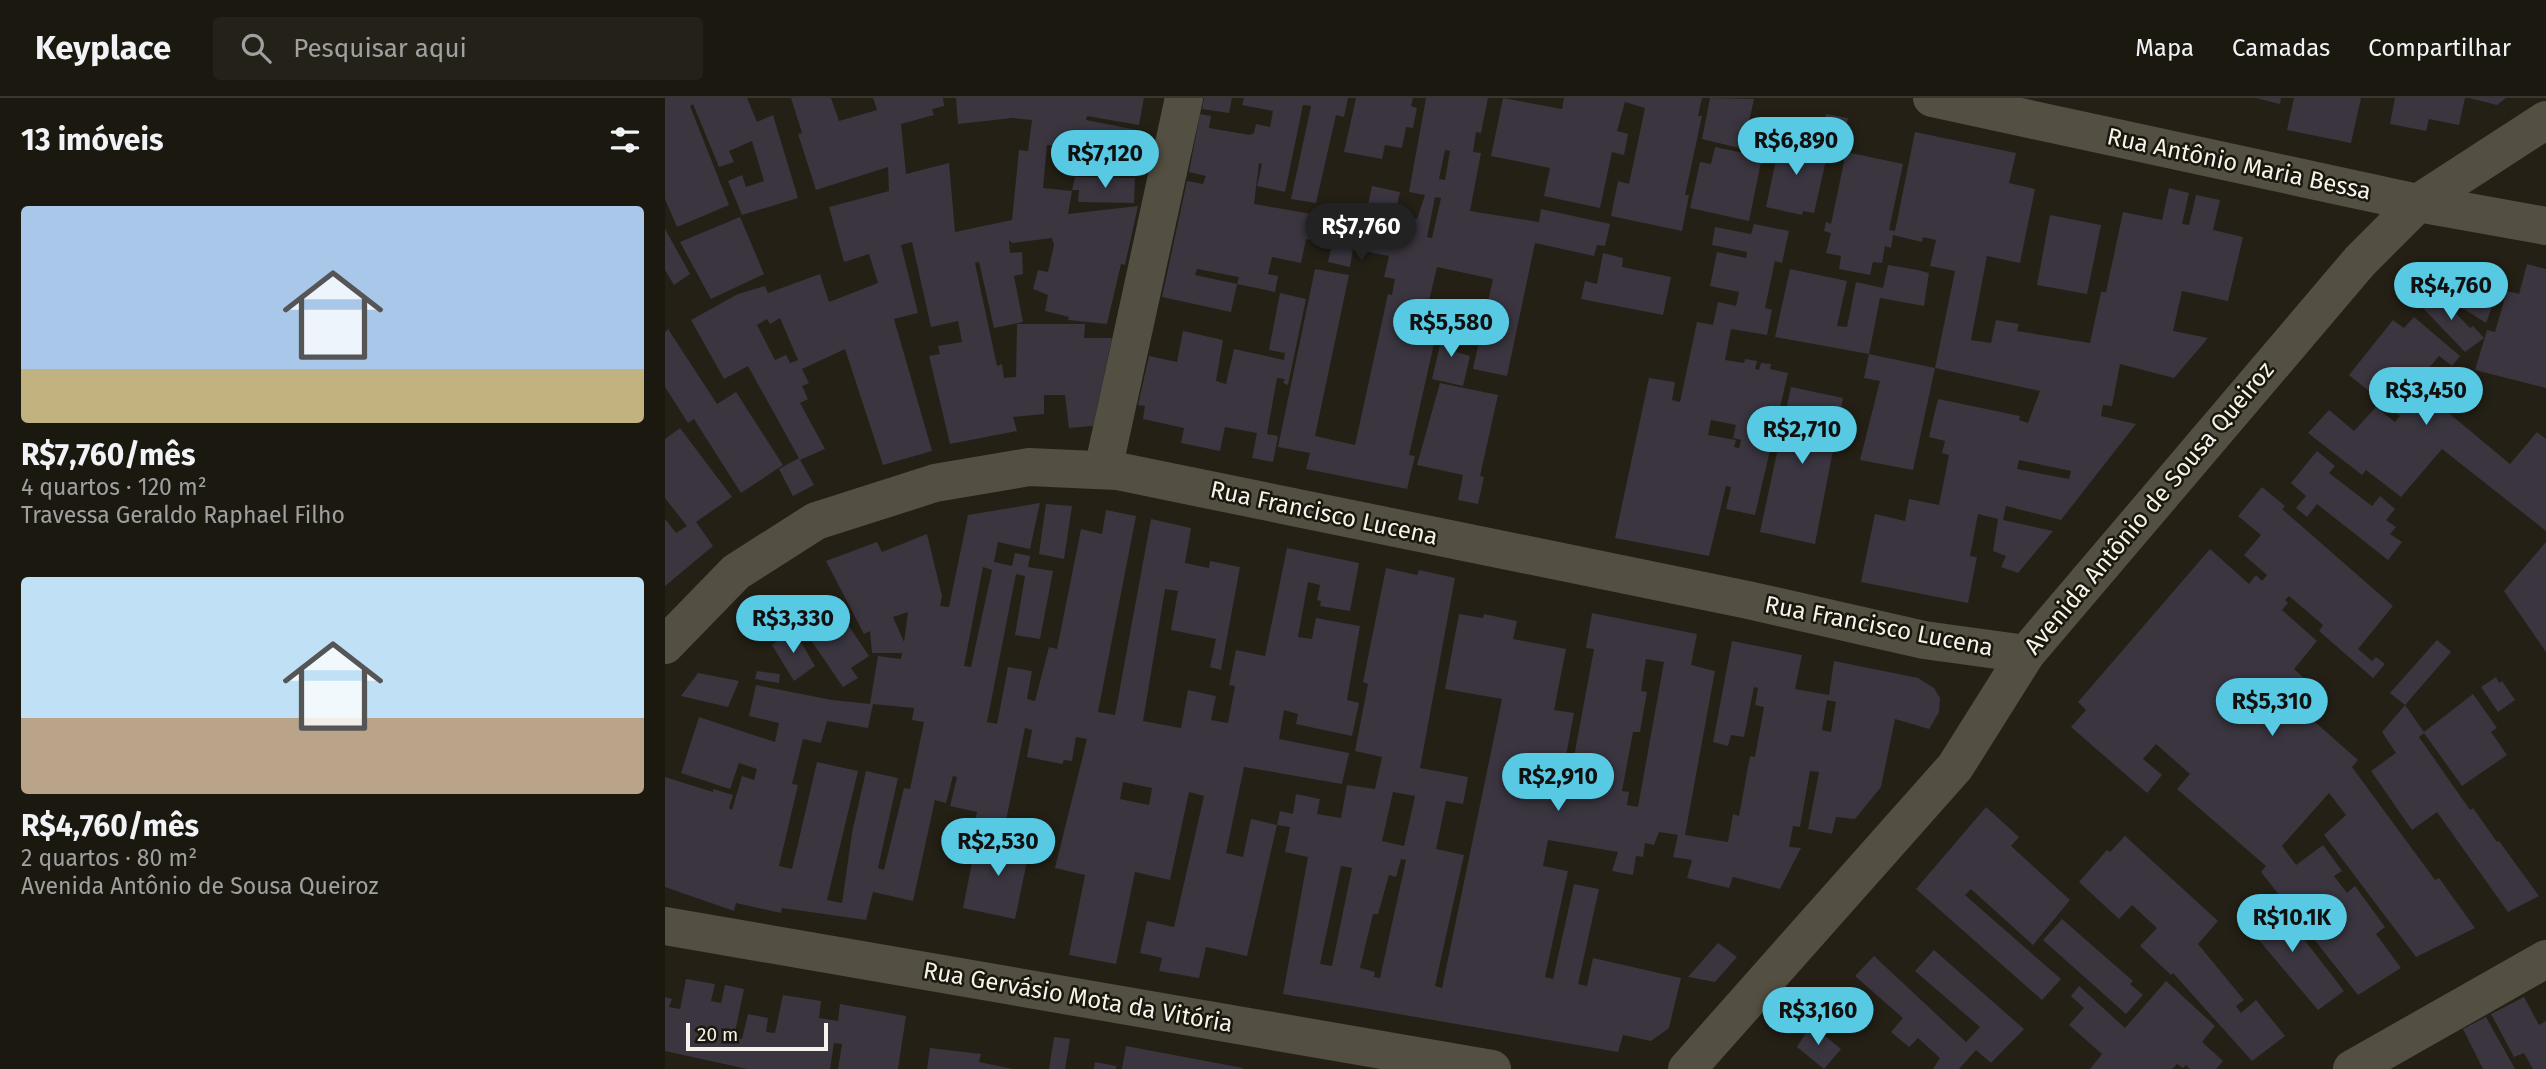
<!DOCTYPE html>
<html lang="pt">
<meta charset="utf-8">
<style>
:root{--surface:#1b1810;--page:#242119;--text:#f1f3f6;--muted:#a0a09f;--line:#393730;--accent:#57c9e2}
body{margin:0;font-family:"Fira Sans",sans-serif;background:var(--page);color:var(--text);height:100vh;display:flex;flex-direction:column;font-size:26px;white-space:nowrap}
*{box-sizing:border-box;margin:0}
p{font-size:23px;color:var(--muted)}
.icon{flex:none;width:38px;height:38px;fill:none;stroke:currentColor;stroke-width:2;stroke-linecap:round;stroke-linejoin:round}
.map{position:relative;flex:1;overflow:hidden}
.sheet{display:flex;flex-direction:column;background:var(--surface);width:665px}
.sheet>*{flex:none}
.scale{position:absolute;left:21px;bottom:18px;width:142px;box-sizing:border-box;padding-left:7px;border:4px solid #f6f3ec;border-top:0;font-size:19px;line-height:24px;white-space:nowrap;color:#f6f3ec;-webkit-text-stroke:5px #1a170d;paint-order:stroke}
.price{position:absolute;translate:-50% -60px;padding:0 16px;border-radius:24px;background:var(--accent);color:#111;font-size:23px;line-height:46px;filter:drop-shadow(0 2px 4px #0008)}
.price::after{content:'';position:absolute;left:50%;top:42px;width:21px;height:16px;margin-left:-10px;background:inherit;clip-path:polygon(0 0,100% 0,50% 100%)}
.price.on{background:#222;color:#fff}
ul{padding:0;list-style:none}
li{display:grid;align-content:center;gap:14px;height:371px;padding:0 21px}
li span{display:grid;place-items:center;height:217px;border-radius:7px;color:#555}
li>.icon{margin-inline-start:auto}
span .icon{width:126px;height:126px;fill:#fffc;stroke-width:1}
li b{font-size:30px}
h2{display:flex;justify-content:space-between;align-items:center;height:84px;padding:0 21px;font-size:30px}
header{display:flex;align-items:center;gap:42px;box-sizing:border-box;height:98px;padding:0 35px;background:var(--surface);border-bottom:2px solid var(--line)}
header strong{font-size:33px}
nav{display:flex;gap:38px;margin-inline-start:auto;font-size:24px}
.search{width:490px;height:63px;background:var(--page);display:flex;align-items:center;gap:18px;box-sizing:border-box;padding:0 24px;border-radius:7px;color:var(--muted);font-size:26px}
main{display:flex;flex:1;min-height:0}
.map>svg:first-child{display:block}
.building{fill:#3a353f;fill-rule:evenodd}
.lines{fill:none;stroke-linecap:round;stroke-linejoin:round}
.minor{stroke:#534f42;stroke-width:38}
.labels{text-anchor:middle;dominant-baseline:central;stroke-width:5;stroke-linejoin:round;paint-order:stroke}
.street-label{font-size:24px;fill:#f6f3ec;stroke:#1a170d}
</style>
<header>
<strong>Keyplace</strong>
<div class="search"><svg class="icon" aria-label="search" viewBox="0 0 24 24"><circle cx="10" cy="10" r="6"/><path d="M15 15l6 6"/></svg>Pesquisar aqui</div>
<nav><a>Mapa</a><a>Camadas</a><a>Compartilhar</a></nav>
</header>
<main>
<section class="sheet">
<h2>13 imóveis<svg class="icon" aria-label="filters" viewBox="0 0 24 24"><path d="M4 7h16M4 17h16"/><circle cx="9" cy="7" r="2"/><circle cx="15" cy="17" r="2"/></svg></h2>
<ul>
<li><span style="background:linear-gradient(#a9c7e8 75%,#c2b280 0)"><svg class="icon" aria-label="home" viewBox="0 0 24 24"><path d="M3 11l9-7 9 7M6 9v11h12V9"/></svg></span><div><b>R$7,760/mês</b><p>4 quartos · 120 m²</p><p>Travessa Geraldo Raphael Filho</p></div></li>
<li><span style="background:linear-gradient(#bfe0f5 65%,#b9a48a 0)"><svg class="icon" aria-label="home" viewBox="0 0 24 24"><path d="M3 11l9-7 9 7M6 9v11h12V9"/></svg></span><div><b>R$4,760/mês</b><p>2 quartos · 80 m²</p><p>Avenida Antônio de Sousa Queiroz</p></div></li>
</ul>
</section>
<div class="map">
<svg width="1881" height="971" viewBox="0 0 1881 971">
<rect width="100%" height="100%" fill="#242016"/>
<g class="building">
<path d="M0,0h82l10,24 16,-7 25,83 -56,17 -14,-34 14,-6 4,12 18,-6 -12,-40 -23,10 5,11 -15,5 -26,-63 -3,2 39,99 -52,22 -12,-28z"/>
<path d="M126,0h40l8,23 38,-11 -4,-12h70l1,8 -12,3 2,6 -33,9 5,50 43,-11 6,69 57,-12 7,-70 9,1 4,-31 -20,-2 -54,6 -2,-26h188l-5,27 -52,-9 -1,4 51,10 -3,23 -55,2 3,-17 -21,-4 -1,12 -13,-1 -4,43 29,3 -4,23 70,-8 -13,59 -4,-1 -14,60 -39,-4 1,-3 -24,-6 3,-16 -15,-6 5,-19 10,2 6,-27 -2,-7 -40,5 -3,-3 1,13 12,-1 1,22 -9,2 9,46 -29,6 -15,-66 -4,1 22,103 5,-2 2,14 12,-1 1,-53h68l-1,14h28l-19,88 -24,2 -4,-33h-21v19l-31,3 4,14 -67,13 -21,-88 11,-2 -2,-8 24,-4 -4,-21 -27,6 -19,-85 -11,3 17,68 -24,6 38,132 -49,14 -38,-116 -43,20 7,14 -7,3 6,13 -8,4 25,46 -25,11 -52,-94 -24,13 -33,-59 47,-26 27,-8 3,7 52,-19 9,28 49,-19 -9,-29 -25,8 -15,-55 60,-16 -1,-24 -72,23 -18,-56 4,-1zM115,220l18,42 -8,3 -4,-8 -11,5 -18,-35 10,-6 3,5z"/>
<path d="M539,0h28l-3,15 -27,-4z"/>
<path d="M579,0h104l-4,19 -8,-2 -20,88 -25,-4 20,-93 -8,-1 -18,87 -28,-6 5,-22 -3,-1 -5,41 110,19 8,-37 28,6 -5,22 22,5 8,-24 -16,-3 17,-94h62l-7,35 -5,-1 -3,20 8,1 -11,58 69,11 2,-13 69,15 -5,22 -8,-1 -3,11 -59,-13 -28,133 -34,-7 20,-90 -56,-12 -9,38 14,3 -33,147 6,1 -8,33 -101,-20 4,-16 -32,-6 37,-178 34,6 -34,161 40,9 33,-151 4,1 3,-16 -11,-2 5,-21 -36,-7 -3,18 -22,-5 4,-17 -26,-6 -5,24 -29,-6 -4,17 10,2 -3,16 -38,-8 2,-7 -42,-8 -2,6 42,9 -6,28 -69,-15 25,-116 16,3 3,-8 -17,-4 11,-58 11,2 -2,12 41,7 4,-2 2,-9 14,3 3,-16 -31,-6zM780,52l5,1 -5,29 -6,-1zM770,99l6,1 -9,40 -5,-1z"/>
<path d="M691,0h57l-2,8 6,2 -4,20 -7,-1 -4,21 -17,-3 -3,14 -38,-7z"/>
<path d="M838,0l59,11 2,-11h138l-4,18h4l-17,79h4l-7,36 -71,-15 7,-35 11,3 16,-76 -20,-6 -8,29 11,3 -4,21 -12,-3 -12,56 -56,-12 6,-28 -59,-12z"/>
<path d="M1045,0l44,1 -11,50 -41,-10z"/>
<path d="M1591,0h25l-1,6z"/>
<path d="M1629,0h67l-10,45 -64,-13z"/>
<path d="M1730,0h70l-6,27 -30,-6 -3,12 -36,-7z"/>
<path d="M1804,0h37l-9,7z"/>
<path d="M1161,16l22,4 -9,43 -22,-5z"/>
<path d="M1250,34l101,21 -7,30 26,6 -15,74 -33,-7 -16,84 20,3 5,-23 23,4 -2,7 73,12 11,-51h5l17,-80 39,8 7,-32 20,5 -7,31 7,1 7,-30 24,5 -7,30 30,7 -15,64 -46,-10 -9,40 35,7 -34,40 -54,-14 -8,42 -9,-1 -2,11 35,8 -75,96 -55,-14 -3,14 50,11 -35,42 -17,-6 5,-11 -13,-5 5,-32 -20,-5 -8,42 7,1 -9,46 -107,-21 14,-68 30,7 4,-22 30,6 10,-50 -7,-2 3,-12 -16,-4 9,-38 82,17 -1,4 9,3 12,-32 -105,-23 -22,102 -53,-10 20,-79 -16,-3 5,-24 -94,-17 15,-68 57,12 -10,45 10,1 9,-45 27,6 5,-23 30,5 11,3 -5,33 -44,-8 -11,56 66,14 20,-97 -25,-5 6,-26 -13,-3 -1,5 -29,-7 -2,13 -6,-2 -3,17 -9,-1 -3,13 -31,-6 2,-13 -15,-3 5,-20 -7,-2 2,-9 5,2 15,-72 57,12 -14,66 6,1zM1354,362l52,11 -2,8 -52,-10z"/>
<path d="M1116,38l36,8 -4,14 13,2 -12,53 -11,-2 -1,4 -36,-8z"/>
<path d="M1050,49l47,10 -13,64 -59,-13 10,-46 11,2z"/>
<path d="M410,79l60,1 -1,25 -56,-1 1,-12h-7z"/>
<path d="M1385,117l51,10 -14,69 -50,-9z"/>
<path d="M75,119l24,57 -53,25 -31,-57z"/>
<path d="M1089,126l35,7 -7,32 -7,-2 -10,47 7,2 -5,25 -36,-6 -6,31 19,3 1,-4 12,2 -2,8 4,1 2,-7 10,1 -1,5 18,4 -33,142 -29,-6 5,-22 -5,-1 -17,70 -94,-18 34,-160 26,4 -3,18 8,2 17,-80 16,3 5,-23 18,4 3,-14 -29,-6 7,-34 29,6 1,-6 -35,-7 3,-18 36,7zM1046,322l25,5 -3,13 8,2 -2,8 -5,-1 2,-7 -28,-5z"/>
<path d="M0,131l25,45 -16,11 -9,-15z"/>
<path d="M938,155l20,5 -1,9 49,10 -8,38 -82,-16 4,-18 12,3z"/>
<path d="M1862,166l19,5v119l-71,-18 12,-40 8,2 12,-41 12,3z"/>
<path d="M1807,173l30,10 -16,42 -33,-21 7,-21 8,2z"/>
<path d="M1769,193l36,37 3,-2 11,12 -19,14 -46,-48z"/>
<path d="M615,195l26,6 -18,86 -5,-2 2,-4 -8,-1 -10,56 11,2 -5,26 -21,-4 5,-25 -32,-6 -5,24 -39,-8 3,-15 -41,-9 2,-13 -7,-1 11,-49 28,6 6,-31 40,9 -7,41 10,3 8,-35 50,11 1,-7 -16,-3z"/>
<path d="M1749,219l46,39 -8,10 -13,-10 -24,29 95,79 27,-32 9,7v92l-104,-82 -41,48 -35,-27 -4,5 -54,-42 21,-23 25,21 22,-24 19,15 5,-6 -51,-41 44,-55 11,8z"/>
<path d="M780,226l16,4 -5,24 14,4 -7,30 -31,-7z"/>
<path d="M3,231l49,75 19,-12 47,73 -42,28 -47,-74 -6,4 -23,-36v-55z"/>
<path d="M775,285l58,12 -18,81 4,1 -6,27 -20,-4 5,-25 -46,-10z"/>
<path d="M1126,289l52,11 -28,146 -55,-12z"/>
<path d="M15,330l52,69 -36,25 17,24 -48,40v-67l11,14 11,-7 -22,-28v-59z"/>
<path d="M1652,353l18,15 -6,7 43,33 8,-10 15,13 -9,11 10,7 -6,7 12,8 -14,18 -71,-56 -10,13 -11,-9 10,-12 -15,-13z"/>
<path d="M134,360l15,27 -21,11 -14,-27z"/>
<path d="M1597,389l23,19 -3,3 111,97 -35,43 14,12 4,-4 9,7 -12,14 -54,-47 4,-6 -34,-29 -4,4 3,3 -6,7 35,31 -23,28 21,19 -17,19 60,53 -6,7 83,113 4,-2 36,50 -59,29 -92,-122 22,-20 -17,-22 -47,53 14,19 27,-20 19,26 -8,5 13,17 8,-7 30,41 -9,7 25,34 -43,27 -97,-123 5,-6 -89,-77 13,-15 -34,-30 -13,15 19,16 -15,18 -76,-66 15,-17 -8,-8 132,-153 39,35 7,-9 6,6 5,-6 -23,-20 17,-20 -23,-19z"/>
<path d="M375,405l-10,46 -32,-7 -4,20 18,4 3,-13 15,3 -2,11 25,4 -13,68 -25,-4 10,-59 -9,-2 -29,148 10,2 11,-57 24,4 -5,28 8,2 14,-54 8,2 24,-120 21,5 4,-24 30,6 -38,196 17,3 36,-196 40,9 -6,35 24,5 1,-7 30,6 -19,103 -11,-3 6,-28 -45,-9 7,-39 -13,-2 -22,132 38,7 7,-38 28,6 -5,24 17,3 7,-37 -6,-1 7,-35 29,6 22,-108 72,15 -9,48 -30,-5 1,-5 -4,-1 3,-15 -12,-3 -10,55 14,2 4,-21 44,8 -13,74 12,3 -7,33 -56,-12 2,-10 -14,-4 -5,29 70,14 -7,31 -98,-17 -18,86 17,4 8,-38 26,6 -30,131 -41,-9 -7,31 -40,-7 3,-13 -22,-5 7,-32 27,6 30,-131 -15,-4 -19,88 -35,-8 -19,92 -47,-9 16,-80 -30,-7 32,-129 -11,-2 -4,24 -8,-1 -2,4 -35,-7 5,-27 -7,-2 -22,107 -30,-7 4,-16 -27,-6 7,-29 -4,-1 -7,27 -11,-3 -22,101 -40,-9 -7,28 -84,-12 -1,5 -45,-10 -2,8 -69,-24v-110l48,15v-3l20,6 -4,13 3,2 10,-34 12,4 3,-11 -18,-6 -9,26 -49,-16 18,-56 76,25 4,-19 -30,-7 7,-31 76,15 38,4 8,-48 23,3 1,-6h-30l-2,-22 -6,3 -38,-73 51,-19 5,10 45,-18 15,62 -2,10 9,1 19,-92zM318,469l9,3 -21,97 -7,-1zM243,514l-4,30 -11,-25zM208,606l41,4 -2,12 12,2 -14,67 -6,-1 -20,82 -6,-2 20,-90 -32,-7 -14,62 -10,70 -15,-3 31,-129 -41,-9 -25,107 -13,-3 19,-81 -6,-1 11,-45 18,4 6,-22 41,7zM458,684l29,6 -3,17 -29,-6z"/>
<path d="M381,406l26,2 -8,53 -25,-5z"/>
<path d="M1881,444v110l-42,-61z"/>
<path d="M721,470l31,7 2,-5 36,8 -35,190 48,9 -5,27 -17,-3 -10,48 28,6 -29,131 7,2 60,-289 -57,-10 14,-75 24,4 1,-4 33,7 -4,18 53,10 -12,61 20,3 -16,85 8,2 28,-151 -8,-1 6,-35 105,21 -6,31 24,6 -30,164 43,7 5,-28 6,2 11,-60 5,1 9,-50 -9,-2 3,-17 -4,-1 -10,50 -13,-2 -3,11 -15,-4 19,-101 70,14 -7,34 34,6 5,-34 84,17 16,10 6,10 -1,14 -10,17 -34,-10 -14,68 -26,32 -19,-2 -4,17 -24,-5 11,-57 -9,-1 -10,56 -7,-1 -4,21 12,1 -21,41 -47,-12 -4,11 -42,-10 5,-18 -19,-3 5,-22 -19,-3 -5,13 -9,-2 -2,14 -7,-1 -3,19 -21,-4 6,-19 -70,-12 -5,26 25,5 -23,106 8,2 21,-95 25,5 -21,95 9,2 6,-28 88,20 -12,50 -18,13 -28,-6 -5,17 -335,-58 25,-137 -23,-5 5,-25 -13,-2 3,-14 13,3 3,-20 24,5 -3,15 24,4 6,-33 28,4 7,-32 -27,-6 13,-67 -5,-2zM981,561l18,3 -26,145 -11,-2 2,-13 -7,-1 11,-59h7l7,-40 -6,-1zM1162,602l9,2 -5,30 -9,-2zM728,694l22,4 -11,50 -22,-5zM736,761l5,1 -26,118 -6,-1 1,-5 -15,-4 13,-54h5l11,-39 7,2zM676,768l11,2 -20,98 -12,-2z"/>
<path d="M167,503l37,55 -18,12 7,10 -15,9 -44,-64z"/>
<path d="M128,531l22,37 -21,15 -22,-36z"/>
<path d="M1772,542l14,12 -46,53 -15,-12z"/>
<path d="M92,573l23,3 -1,9 -24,-4z"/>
<path d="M33,575l41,8 -11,26 -47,-11z"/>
<path d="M1831,579l3,6 3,-2 13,19 -17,12 -17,-25z"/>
<path d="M1808,596l24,34 -6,4 16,23 -45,31 -38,-53 -5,4 51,73 3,-2 24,34 2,-1 40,55 -31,16 -71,-100 -25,18 -41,-59 25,-18 -14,-21 23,-27 19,27z"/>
<path d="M1321,709l33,30 -8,9 59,54 -37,45 -62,-56 -6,6 96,84 -19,21 -126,-111z"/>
<path d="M335,737l31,7 -16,77 -52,-11 12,-61 22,4z"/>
<path d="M1460,738l93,85 -20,23 46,56 -8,6 5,7 15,-13 29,36 -33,25 -79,-88 -2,2 -31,-29 17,-18 -25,-23 -13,14 -40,-37 28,-32 3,2z"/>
<path d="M1604,798l21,24 -7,5 15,18 5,-5 41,53 -26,19 -77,-91z"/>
<path d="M1397,821l71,62 -3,3 13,11 -17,19 -83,-74z"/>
<path d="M1053,845l19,14 -22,25 -27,-5z"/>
<path d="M1269,852l90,79 -33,34 -15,-13 -17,19h-26l7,-11 -22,-20 -9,9 -18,-15 12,-14 -48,-42 19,-20 92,86 14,-15 -65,-56z"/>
<path d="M21,881l29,5 -4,17 10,2 4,-18 19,4 -10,48 8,2 6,-25 20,4 -2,14 9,1 8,-38 38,6 -2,17 19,3 2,-17 66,12 -8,53h-60l4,-25 -8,-1 -4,26h-83l-82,-18v-54l7,2 -3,8 11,2z"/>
<path d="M1501,883l49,45 -13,16 21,19 -7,8h-26l-4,-4 -3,3 -6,-4 -5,5h-82l12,-15 -33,-29 15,-17 -13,-12 8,-10 46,42z"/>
<path d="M1859,899l15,28 7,-4v48h-13l-9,-16 -10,4 -23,-43z"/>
<path d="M1821,919l29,52h-32l-20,-40z"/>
<path d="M1146,927l30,24 -17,20 -27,-22z"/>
<path d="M389,939l16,2 -5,30h-16z"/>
<path d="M461,948l117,22 -1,1h-120z"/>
<path d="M265,950l51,6 -2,8 34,7h-86z"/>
<path d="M430,964l21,4v3h-22z"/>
</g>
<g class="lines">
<g class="minor">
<path d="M1267,0l486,105 128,23"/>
<path d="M438,372l81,-372"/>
<path d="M0,547l71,-73 80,-51 119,-38 94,-16 88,4 631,129 176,40 102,14"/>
<path d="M0,828l827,143"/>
<path d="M1022,971l268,-302 71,-113 334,-393 58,-58 128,-83"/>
<path d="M1687,971l194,-110"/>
</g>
</g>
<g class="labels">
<g class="street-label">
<text transform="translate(1574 66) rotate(12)">Rua Antônio Maria Bessa</text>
<text transform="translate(1484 410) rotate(-50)">Avenida Antônio de Sousa Queiroz</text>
<text transform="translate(659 415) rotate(12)">Rua Francisco Lucena</text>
<text transform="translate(1214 528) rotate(11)">Rua Francisco Lucena</text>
<text transform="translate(413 899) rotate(10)">Rua Gervásio Mota da Vitória</text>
</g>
</g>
</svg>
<div class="scale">20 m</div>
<b class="price" style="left:1131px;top:79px">R$6,890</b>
<b class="price" style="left:440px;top:92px">R$7,120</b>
<b class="price on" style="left:696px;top:165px">R$7,760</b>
<b class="price" style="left:1786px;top:224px">R$4,760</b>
<b class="price" style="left:786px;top:261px">R$5,580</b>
<b class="price" style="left:1761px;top:329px">R$3,450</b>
<b class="price" style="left:1137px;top:368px">R$2,710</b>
<b class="price" style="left:128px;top:557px">R$3,330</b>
<b class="price" style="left:1607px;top:640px">R$5,310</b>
<b class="price" style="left:893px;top:715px">R$2,910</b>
<b class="price" style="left:333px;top:780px">R$2,530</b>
<b class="price" style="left:1627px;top:856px">R$10.1K</b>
<b class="price" style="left:1153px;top:949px">R$3,160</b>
</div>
</main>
